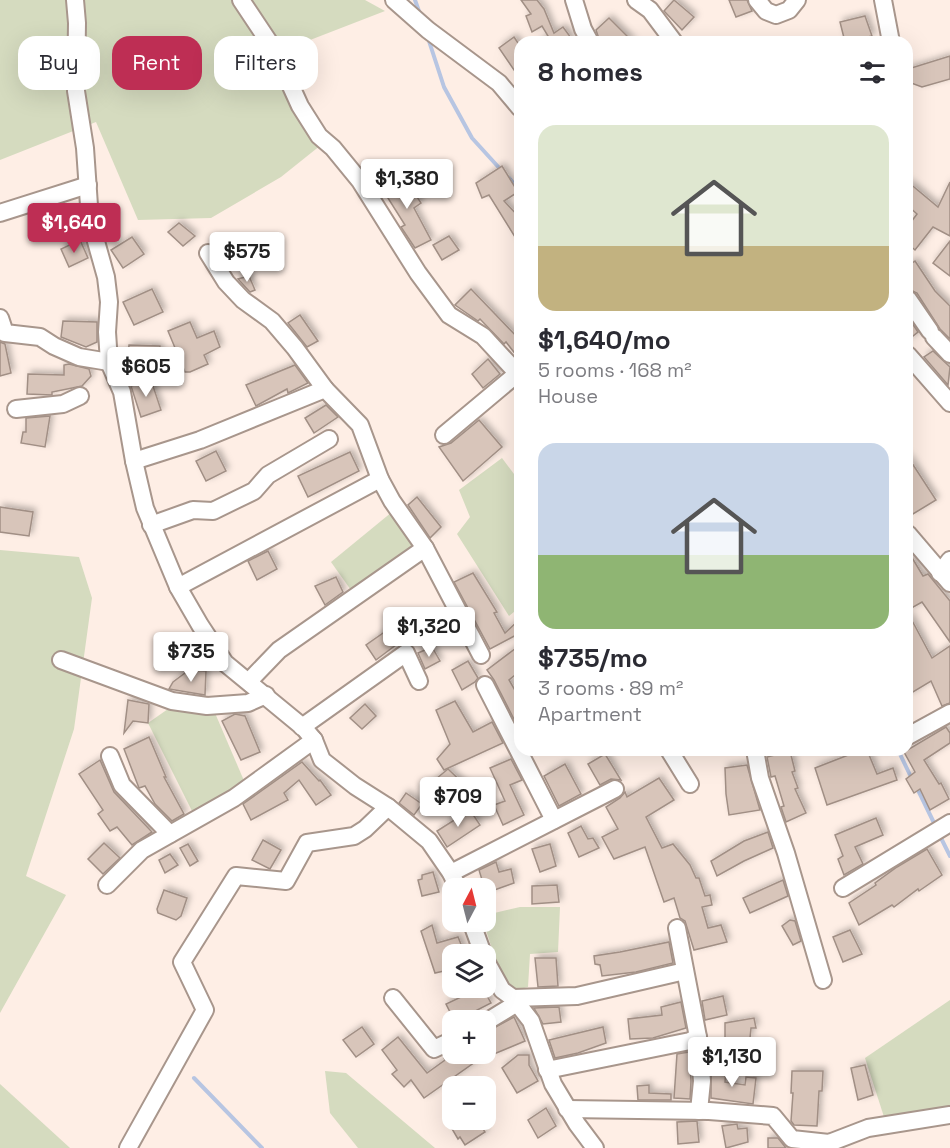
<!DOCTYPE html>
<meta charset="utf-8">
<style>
:root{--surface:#fff;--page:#f7f7f7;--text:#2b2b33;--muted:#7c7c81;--accent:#be2e54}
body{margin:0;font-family:"Space Grotesk",sans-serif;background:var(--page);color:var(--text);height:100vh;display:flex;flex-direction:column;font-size:22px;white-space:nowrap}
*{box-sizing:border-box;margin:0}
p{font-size:20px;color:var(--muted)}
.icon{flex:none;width:33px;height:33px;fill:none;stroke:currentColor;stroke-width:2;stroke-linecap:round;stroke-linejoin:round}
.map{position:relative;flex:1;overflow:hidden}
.sheet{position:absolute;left:514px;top:36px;width:399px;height:720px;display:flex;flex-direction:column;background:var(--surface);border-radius:18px;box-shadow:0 6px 24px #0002}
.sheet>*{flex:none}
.guide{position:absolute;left:18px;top:36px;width:406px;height:54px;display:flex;gap:12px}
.needle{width:39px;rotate:7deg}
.fabs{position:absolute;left:442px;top:878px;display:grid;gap:12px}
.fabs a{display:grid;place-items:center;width:54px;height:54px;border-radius:12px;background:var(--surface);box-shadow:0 6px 24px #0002;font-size:30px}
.price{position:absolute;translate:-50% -51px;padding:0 14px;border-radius:6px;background:#fff;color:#222;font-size:20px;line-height:39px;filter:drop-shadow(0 2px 3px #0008)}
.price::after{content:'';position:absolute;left:50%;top:36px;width:18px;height:14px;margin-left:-9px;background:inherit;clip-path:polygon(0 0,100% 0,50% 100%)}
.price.selected{background:var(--accent);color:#fff}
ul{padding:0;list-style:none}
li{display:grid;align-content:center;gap:12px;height:318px;padding:0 24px}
li span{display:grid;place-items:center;height:186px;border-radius:18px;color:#555}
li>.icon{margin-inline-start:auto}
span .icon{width:108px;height:108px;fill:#fffc;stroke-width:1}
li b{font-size:26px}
h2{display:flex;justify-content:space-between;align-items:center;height:72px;padding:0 24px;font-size:26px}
.tag{padding:0 21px;border-radius:18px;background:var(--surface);box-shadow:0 6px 24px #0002;font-size:21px;line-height:54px}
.tag.selected{background:var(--accent);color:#fff}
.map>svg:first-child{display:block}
.green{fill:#d5dbbf}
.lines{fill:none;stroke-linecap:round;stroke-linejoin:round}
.stream{stroke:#b7c5e2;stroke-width:4}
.building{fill:#d8c5ba;stroke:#a18f85;stroke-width:1.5;filter:url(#shadow)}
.minor-casing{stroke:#a8968c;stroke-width:20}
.minor{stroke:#fff;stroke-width:16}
</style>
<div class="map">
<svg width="950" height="1148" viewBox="0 0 950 1148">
<defs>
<filter id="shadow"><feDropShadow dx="3" dy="-3" stdDeviation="3" flood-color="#0004"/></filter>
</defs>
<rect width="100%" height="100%" fill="#feeee5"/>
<g class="green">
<path d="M0,0h365l20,11 -124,48 60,86 -40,32 -70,41 -73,2 -42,-98 -96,38z"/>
<path d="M502,458l18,24v125l-11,9 -52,-82 13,-17 -11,-27z"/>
<path d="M392,512l27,35 -66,46 -22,-31z"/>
<path d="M0,550l79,7 13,41 -18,131 -48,147 40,19 -66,118z"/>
<path d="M168,709l47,4 30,70 -51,32 -46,-92z"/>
<path d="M520,907h40l-2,45 -28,2 -2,33 -16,4 -18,-36 -11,-34h3v-6z"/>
<path d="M950,1000v110l-65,10 -20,-62z"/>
<path d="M325,1071l21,2 89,75h-77l-28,-35z"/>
<path d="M0,1084l70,64h-70z"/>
</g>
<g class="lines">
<g class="stream">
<path d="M415,0l5,14"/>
<path d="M428,38l16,49 28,51 30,33"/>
<path d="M509,178l11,13"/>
<path d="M898,750l14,29"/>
<path d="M917,788l19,39"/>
<path d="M939,834l11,22"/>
<path d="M194,1078l68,70"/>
</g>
</g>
<g class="building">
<path d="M521,0h16l7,9 10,24 9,-6 11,15h-36l10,-6 -6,-10 -10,6 -6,-16 5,-2z"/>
<path d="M674,0l20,17 -12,13 -18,-19z"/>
<path d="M729,0h18l5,11 -16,6z"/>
<path d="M865,16l7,20 -27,6 -5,-20z"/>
<path d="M609,18l24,24h-33l-4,-12z"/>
<path d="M514,37l6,9v20l-6,4 -15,-22z"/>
<path d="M950,56v23l-28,8 -11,-4 -3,-14z"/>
<path d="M502,166l16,26 -14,9 16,17v27l-31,-50 -7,3 -6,-15z"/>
<path d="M403,175l18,28 -7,5 17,32 -16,8 -14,-21 4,-2 -24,-38z"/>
<path d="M908,182l30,25 12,-25v54l-17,-9 -18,23 -7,-6v-18l9,-12 -9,-8z"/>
<path d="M179,223l16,13 -12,10 -15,-14z"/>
<path d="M449,236l10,14 -17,10 -9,-15z"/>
<path d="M132,237l12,17 -21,14 -12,-18z"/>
<path d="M80,240l8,18 -19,9 -8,-18z"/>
<path d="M950,241v35l-17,-13z"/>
<path d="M915,261l20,30 15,15v33l-10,-10 -23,-36 -9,-4v-23z"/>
<path d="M249,276l6,14 -5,2 -12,-13z"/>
<path d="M152,289l11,23 -29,13 -11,-23z"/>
<path d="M471,289l49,51v20l-14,-18 -2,2 -24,-25 -2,2 -23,-16z"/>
<path d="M300,315l18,26 -11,6 -19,-24z"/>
<path d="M908,317l10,15 -10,8z"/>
<path d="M63,321l34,1v20l-11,5 -25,-10z"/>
<path d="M190,322l7,16 17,-7 6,16 -16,8 4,9 -18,8h-5l-17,-41z"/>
<path d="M0,342l5,2 6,29 -11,3z"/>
<path d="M129,345l31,1 -1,24 -32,-2z"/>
<path d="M933,351l17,16 -2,18 -24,-28z"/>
<path d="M488,359l12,15 -17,14 -11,-14z"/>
<path d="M69,364l20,5 2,7 -9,10 -30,6v3l-25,-1 1,-20 36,1v-10z"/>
<path d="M295,365l13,18 -20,10 -1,-4 -31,17 -10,-21z"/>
<path d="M151,380l10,30 -20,7 -10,-31z"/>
<path d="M326,405l12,12 -24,16 -9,-15z"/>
<path d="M50,416l-5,31 -24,-4 2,-11h3v-14z"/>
<path d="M479,420l23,27 -39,34 -24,-34 12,-4z"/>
<path d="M216,451l10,20 -20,10 -10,-20z"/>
<path d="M350,452l9,19 -51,26 -10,-21z"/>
<path d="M908,457l28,43 -23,14 -5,-9z"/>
<path d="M417,497l24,30 -11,11 -22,-33z"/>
<path d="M0,507l33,5 -4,24 -29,-4z"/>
<path d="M268,551l9,18 -20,11 -9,-19z"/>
<path d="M908,551l15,25 5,-2 22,27v41l-28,-40 -14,8z"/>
<path d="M473,573l24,39 -3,1 11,20 15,-14v14l-30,16 -36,-67z"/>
<path d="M336,577l7,15 -18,13 -10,-19z"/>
<path d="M908,613l24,45 18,-12v57l-8,3 -11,-25 -23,14z"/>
<path d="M396,624l9,14 -29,22 -10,-15z"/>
<path d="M520,645v26l-11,9 11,19v32l-26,-51 -7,-10z"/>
<path d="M432,647l8,14 -15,8 -7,-16z"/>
<path d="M468,661l10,17 -3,4 -13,8 -10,-20z"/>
<path d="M189,670l17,1 -1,24 -36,-6 4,-7z"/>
<path d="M128,700l21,4 -1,19 -15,-2 -9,12z"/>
<path d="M455,701l18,31 19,-10 11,21 -59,27 -7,-11 13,-15 -14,-34z"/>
<path d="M365,704l11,12 -14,13 -12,-11z"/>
<path d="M235,714l10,2 15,36 -19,8 -19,-39z"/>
<path d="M946,727l4,6v10l-26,17 15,24 2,-1 8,16 -19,11 -10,-21 -6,4 -8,-14 9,-7 -11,-20z"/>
<path d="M149,737l17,40h-2l20,37 -12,7 -17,-17 -10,-18 -6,2 -15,-39z"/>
<path d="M861,750h6l10,24 16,-6 4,12 -70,25 -12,-37z"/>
<path d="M790,751l5,20 -3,1 6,16 -3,1 11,24 -20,9 -5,-15 3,-1 -9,-30 -4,1 -4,-20z"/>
<path d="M605,754l16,26 -10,-1 -11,6 -12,-21z"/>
<path d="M511,759l11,21 -12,5 14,30 -21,10 -9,-20 11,-4 -15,-33z"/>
<path d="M100,760l14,32 38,40 -20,13 -15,-18 -7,4 -12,-17 5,-4 -24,-36z"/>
<path d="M302,762l17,19 1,-1 11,15 -15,10 -17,-25 -15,13 4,7 -37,20 -8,-16z"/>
<path d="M565,764l16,30 -22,12 -15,-30z"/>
<path d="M747,765l13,45 -31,5 -3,-21 -1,-26z"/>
<path d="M448,769l21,20 -20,18 -18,-24z"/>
<path d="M659,778l15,22 -28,17 16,31 11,-4 17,21 6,13h3l6,18 5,-1 2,10 -10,2 6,21 13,-3 6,17 -33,8 -9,-29 -5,-3 -6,-20 -10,4 -19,-55 -31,12 -12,-22 16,-8 -12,-22 14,-9 5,-6 2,5z"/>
<path d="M406,793l16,11 -8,11 -15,-12z"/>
<path d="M470,810l10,15 -33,22 -10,-16z"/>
<path d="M876,818l7,17 -28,12 8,17 -19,11 -6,-16 5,-3 -8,-21z"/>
<path d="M581,826l7,13 5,-1 6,10 -20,9 -11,-24z"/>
<path d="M768,832l5,16 -29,13 -27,15 -6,-15 33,-20z"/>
<path d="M263,840l18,10 -11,19 -18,-9z"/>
<path d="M104,843l16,15 -17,16 -15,-15z"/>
<path d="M188,844l10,17 -8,5 -10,-18z"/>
<path d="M550,844l6,22 -16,6 -8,-23z"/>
<path d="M927,849l15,26 -23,16 -1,-2 -24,18 -2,-2 -33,20 -10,-22 27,-18 -1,-2 22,-16z"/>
<path d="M170,854l8,11 -13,8 -6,-13z"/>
<path d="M496,862l3,10 12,-3 3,14 -28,10 -7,-23z"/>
<path d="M433,872l6,20 -17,4 -4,-16 4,-1v-4z"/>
<path d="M783,880l5,16 -38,17 -7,-15z"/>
<path d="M557,885l2,17 -27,2v-18z"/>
<path d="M164,890l23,8 -6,18 -5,4 -18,-7 -1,-4z"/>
<path d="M790,920l5,1 6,20 -8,4 -11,-19z"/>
<path d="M432,925l5,18 21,-6 7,17h-12v15l-18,4 -14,-42z"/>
<path d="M850,930l12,24 -19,8 -10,-25z"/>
<path d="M669,942l4,21 -37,9 -34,4 -2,-11 -5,-1 -1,-8 26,-4z"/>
<path d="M535,958h21l2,28 -20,1z"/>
<path d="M482,987l9,16 -33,17h-4l-8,-16z"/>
<path d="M723,996l4,19 -22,5 -3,-19z"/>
<path d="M681,1002l5,26 -33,10 -23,1 -2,-20 34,-4 -1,-8z"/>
<path d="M559,1007l2,15 -18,2 -9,-16z"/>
<path d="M514,1017l11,24 -31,13 -8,-22z"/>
<path d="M754,1018l2,10h-5l-1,10 -25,1v-16z"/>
<path d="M362,1027l12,17 -18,13 -13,-17z"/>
<path d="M603,1027l3,16 -28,10 -23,5 -6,-18z"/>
<path d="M398,1037l29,36 18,-13 -1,-2 7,-5h18l6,9 -51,36 -13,-18 -7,7 -12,-13 5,-4 -15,-20z"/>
<path d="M689,1052l2,29 -1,18 -16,-1 3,-44z"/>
<path d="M518,1055h11v10l9,16 -21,12 -15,-25z"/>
<path d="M865,1065l8,30 -15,5 -7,-32z"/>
<path d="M711,1068l15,2 -1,12 20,3 1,-8 10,1 -3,26 -42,-6z"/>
<path d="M792,1071h31l-1,20h-3l-2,35 -23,-1 -3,-4 2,-28h-2z"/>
<path d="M649,1085v8l22,1v6h-33l-1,-14z"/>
<path d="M546,1108l10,18 -18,12 -10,-18z"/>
<path d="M453,1119h24l8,13 -20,13 -5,-8 -2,2 -10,-17z"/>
<path d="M697,1121l2,21 -21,2 -1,-22z"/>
<path d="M737,1124l1,5 9,-1 1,14 -22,6 -4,-22z"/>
<path d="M768,1138h10l8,10h-18z"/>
</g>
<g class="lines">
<defs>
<g id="minor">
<path d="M75,0l2,23 -1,68 9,57 5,72 16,57 3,25 -2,30 2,30 13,30 12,69 11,47 33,79 22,38 25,38 79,65 10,12 8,20 33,26 33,21 41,34 22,32 7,15"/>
<path d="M241,0l34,51 25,55 19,30 14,12 27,33 58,92 31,42 34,21 37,40"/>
<path d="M394,0l34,30 71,53 21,25"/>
<path d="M574,0l9,29 7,13"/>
<path d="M636,0l14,10 24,32"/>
<path d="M757,0l9,11 10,4 13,-5 8,-10"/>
<path d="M883,0l8,42"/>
<path d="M0,213l88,-28"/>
<path d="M208,253l18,29 17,18 29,21 23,27 30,41"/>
<path d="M908,299l22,32"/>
<path d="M0,318l5,15 35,4 14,9 25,11 30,5"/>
<path d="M934,337l16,17"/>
<path d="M908,355l42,48"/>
<path d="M16,409l47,-5 17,-8"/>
<path d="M444,435l74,-62"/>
<path d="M134,461l66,-21 125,-51 35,36 20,54 12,22 33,47"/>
<path d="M151,525l42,-15 20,1 41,-20 14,-16 61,-36"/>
<path d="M908,534l42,49"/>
<path d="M940,573l10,-13"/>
<path d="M178,587l202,-108"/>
<path d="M61,660l111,41 35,5 41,-3 18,-8"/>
<path d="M251,684l2,-7 26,-27 146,-102 56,107"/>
<path d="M485,685l69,135"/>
<path d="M302,727l104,-74 13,28"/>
<path d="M908,736l42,-23"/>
<path d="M669,750l21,34"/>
<path d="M755,750l5,28 26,75 37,127"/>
<path d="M110,756l12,29 48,49"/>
<path d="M451,873l164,-84"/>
<path d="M107,885l35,-35 92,-52 80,-58"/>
<path d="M843,888l107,-65"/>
<path d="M471,921l12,33"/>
<path d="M486,961l16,29 11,8 18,23 22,63 24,40 18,24"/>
<path d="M393,998l41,51 19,-9"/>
<path d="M513,998l64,-2 108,-25"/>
<path d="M486,1022l31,-19"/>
<path d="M698,1037l4,44 -3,30"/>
<path d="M547,1070l143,-29 8,-4 -21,-109"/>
<path d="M567,1109l142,2 64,5 19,23 37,4 39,-15 82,-13"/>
<path d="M128,1148l77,-138 -23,-48 54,-86 50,5 21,-38 47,-7 11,-7 23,-22"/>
</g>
</defs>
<use href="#minor" class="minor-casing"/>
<use href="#minor" class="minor"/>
</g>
</svg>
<div class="fabs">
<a><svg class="needle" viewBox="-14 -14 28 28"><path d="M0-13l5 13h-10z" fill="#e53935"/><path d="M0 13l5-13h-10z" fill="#7c7c81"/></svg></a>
<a><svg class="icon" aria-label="layers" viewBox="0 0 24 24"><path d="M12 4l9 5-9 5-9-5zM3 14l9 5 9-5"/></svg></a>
<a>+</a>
<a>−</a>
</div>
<b class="price" style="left:407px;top:210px">$1,380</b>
<b class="price selected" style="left:74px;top:254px">$1,640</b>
<b class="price" style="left:247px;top:283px">$575</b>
<b class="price" style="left:146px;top:398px">$605</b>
<b class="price" style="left:429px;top:658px">$1,320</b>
<b class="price" style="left:191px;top:683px">$735</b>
<b class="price" style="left:458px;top:828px">$709</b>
<b class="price" style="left:732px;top:1088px">$1,130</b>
<div class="guide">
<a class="tag">Buy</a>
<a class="tag selected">Rent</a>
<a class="tag">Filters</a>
</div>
<section class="sheet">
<h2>8 homes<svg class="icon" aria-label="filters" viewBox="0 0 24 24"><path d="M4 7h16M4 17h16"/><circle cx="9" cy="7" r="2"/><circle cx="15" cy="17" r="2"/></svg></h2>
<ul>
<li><span style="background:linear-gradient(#dfe7d0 65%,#c2b280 0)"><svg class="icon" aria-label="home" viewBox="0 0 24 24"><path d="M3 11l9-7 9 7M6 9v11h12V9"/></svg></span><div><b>$1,640/mo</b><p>5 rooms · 168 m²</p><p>House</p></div></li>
<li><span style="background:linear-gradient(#c9d6e8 60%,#8fb573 0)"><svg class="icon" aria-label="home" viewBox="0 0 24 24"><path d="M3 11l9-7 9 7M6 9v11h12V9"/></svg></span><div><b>$735/mo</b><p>3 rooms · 89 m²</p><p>Apartment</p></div></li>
</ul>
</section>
</div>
